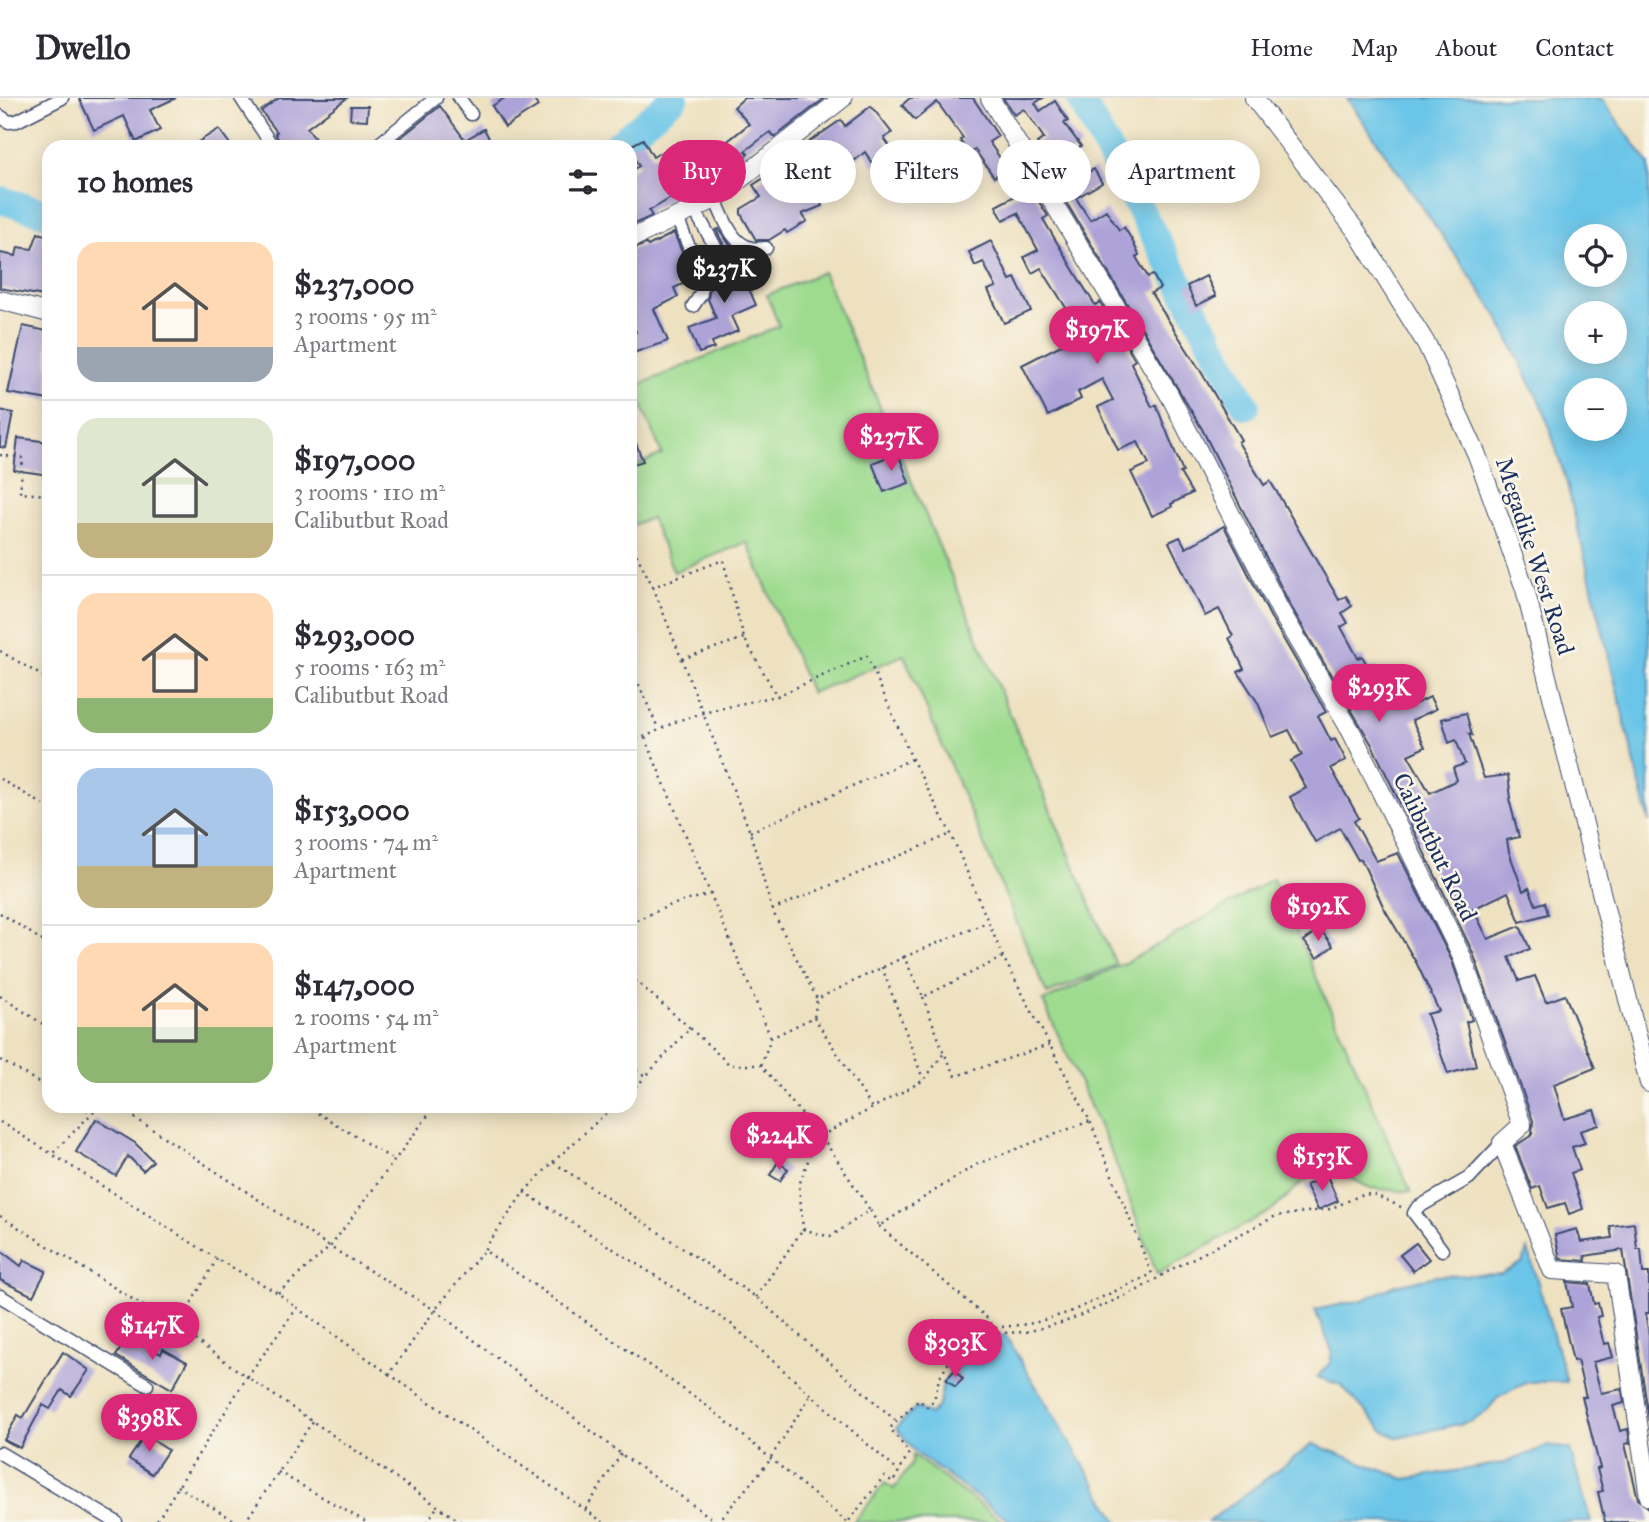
<!DOCTYPE html>
<meta charset="utf-8">
<style>
:root{--surface:#fff;--page:#f2f2f3;--text:#2b2b33;--muted:#7c7c81;--line:#e1e1e2;--accent:#db2777}
body{margin:0;font-family:"IM FELL Great Primer",serif;background:var(--page);color:var(--text);height:100vh;display:flex;flex-direction:column;font-size:26px;white-space:nowrap}
*{box-sizing:border-box;margin:0}
p{font-size:23px;color:var(--muted)}
.icon{flex:none;width:38px;height:38px;fill:none;stroke:currentColor;stroke-width:2;stroke-linecap:round;stroke-linejoin:round}
.map{position:relative;flex:1;overflow:hidden}
.side{position:absolute;left:42px;top:42px;width:595px;height:973px;display:flex;flex-direction:column;background:var(--surface);border-radius:21px;box-shadow:0 4px 18px #0003}
.side>*{flex:none}
.top-card{position:absolute;left:658px;top:42px;width:665px;height:63px;display:flex;gap:14px}
.tools{position:absolute;left:1564px;top:126px;display:grid;gap:14px}
.tools a{display:grid;place-items:center;width:63px;height:63px;border-radius:50%;background:var(--surface);box-shadow:0 4px 18px #0003;font-size:35px}
.price{position:absolute;translate:-50% -60px;padding:0 16px;border-radius:24px;background:var(--accent);color:#fff;font-size:23px;line-height:46px;filter:drop-shadow(0 2px 4px #0008)}
.price::after{content:'';position:absolute;left:50%;top:42px;width:21px;height:16px;margin-left:-10px;background:inherit;clip-path:polygon(0 0,100% 0,50% 100%)}
.price.active{background:#222;color:#fff}
ul{padding:0;list-style:none}
li{display:flex;align-items:center;gap:21px;height:175px;padding:0 35px}
li+li{border-top:2px solid var(--line)}
li span{display:grid;place-items:center;flex:none;width:196px;height:140px;border-radius:21px;color:#555}
li>.icon{margin-inline-start:auto}
span .icon{width:84px;height:84px;fill:#fffc;stroke-width:1}
li b{font-size:30px}
h2{display:flex;justify-content:space-between;align-items:center;height:84px;padding:0 35px;font-size:30px}
.tag{padding:0 24px;border-radius:32px;background:var(--surface);box-shadow:0 4px 18px #0003;font-size:24px;line-height:63px}
.tag.active{background:var(--accent);color:#fff}
header{display:flex;align-items:center;gap:42px;box-sizing:border-box;height:98px;padding:0 35px;background:var(--surface);border-bottom:2px solid var(--line)}
header strong{font-size:33px}
nav{display:flex;gap:38px;margin-inline-start:auto;font-size:24px}
.map>svg:first-child{display:block}
.green{fill:#9edb8f;stroke:#5c8576;stroke-width:2}
.water{fill:#6ac5e8;stroke:#427aa3;stroke-width:2;fill-rule:evenodd}
.lines{fill:none;stroke-linecap:round;stroke-linejoin:round}
.river{stroke:#6ac5e8;stroke-width:28}
.building{fill:#ada3d8}
.street-casing{stroke:#3b4a6d;stroke-width:15}
.secondary-casing{stroke:#3b4a6d;stroke-width:20}
.path{stroke:#3b4a6d;stroke-width:2.5;stroke-dasharray:2 5;stroke-linecap:butt}
.street{stroke:#fff;stroke-width:12}
.secondary{stroke:#fff;stroke-width:18}
.labels{text-anchor:middle;dominant-baseline:central;stroke-width:5;stroke-linejoin:round;paint-order:stroke}
.street-label{font-size:24px;fill:#1b2f5e;stroke:#fbf7ec}
</style>
<header>
<strong>Dwello</strong>
<nav><a>Home</a><a>Map</a><a>About</a><a>Contact</a></nav>
</header>
<div class="map">
<svg width="1649" height="1424" viewBox="0 0 1649 1424">
<rect width="100%" height="100%" fill="#fbf7ec"/>
<filter id="ink" filterUnits="userSpaceOnUse"><feTurbulence type="fractalNoise" baseFrequency=".0143" numOctaves="2"/><feDisplacementMap in="SourceGraphic" scale="14" xChannelSelector="R" yChannelSelector="G"/><feConvolveMatrix kernelMatrix="1 2 1 2 8 2 1 2 1" color-interpolation-filters="sRGB"/></filter>
<filter id="wash" filterUnits="userSpaceOnUse"><feTurbulence type="fractalNoise" baseFrequency=".00686" numOctaves="4" result="noise"/><feDisplacementMap in="SourceGraphic" scale="28" xChannelSelector="R" yChannelSelector="G"/><feGaussianBlur stdDeviation="1.57" result="paint"/><feColorMatrix in="noise" values="0 0 0 0 0 0 0 0 0 0 0 0 0 0 0 0 0 1.4 0 .05"/><feComposite in="paint" operator="in"/></filter>
<g filter="url(#wash)">
<rect width="100%" height="100%" fill="#eee1c0"/>
<g class="green">
<path d="M823,174l293,693 -69,29 -143,-339 -93,38 -64,-151 -73,30 -23,-54 -21,8v-58l32,-14 -28,-67 145,-61 -12,-31z"/>
<path d="M1273,781l138,313 -41,-4 -39,-20 -29,14 -27,26 -118,66 -42,-113 -72,-160 84,-39z"/>
<path d="M913,1357l90,67h-149l31,-39 9,6 18,-25z"/>
</g>
<g class="water">
<path d="M1347,0h254l48,66v658l-82,-338 -22,-71 -48,-98zM1615,138v39h-38v-39zM1615,215v39h-38v-39zM1577,292h38v39h-38z"/>
<path d="M1528,1151l39,133h-39l-29,14 -13,16 -14,9 -74,17 -14,-7 -43,-46 -24,-8 13,-14 2,-12 -17,-41 48,-10 33,-15 40,-9 65,-2 21,-11z"/>
<path d="M1005,1237l113,187h-107l-95,-69 -20,-25 20,-21 14,8 9,-10 4,-22 22,-36 19,-10z"/>
<path d="M1313,1346l92,35 99,-16 46,-18 20,4 21,73h-383z"/>
</g>
<g class="lines">
<g class="river">
<path d="M1080,0l166,308"/>
<path d="M614,49l60,-49"/>
<path d="M0,102l49,14"/>
</g>
</g>
<g id="blocks">
<g class="building">
<path d="M79,0h97l-26,12 10,20 -24,12 -12,-26 -30,14z"/>
<path d="M279,0h68l-40,30 14,19h-39l-7,-14 2,-1 -16,-21z"/>
<path d="M505,0h27l6,8 -33,21 -13,-21z"/>
<path d="M744,0h81l-50,39 -5,-5 -25,19 3,3 -14,12 -15,-18 30,-24 -15,-17z"/>
<path d="M910,0h63l25,38 -9,6 18,26 -13,9 -19,-27 -7,4 -8,-14 3,-2 -26,-36 -22,18 -13,-15z"/>
<path d="M1003,0h40l-8,5 5,8 15,-10 13,20 -4,2 17,23 -13,9 15,20 11,-6 8,14 -26,15 14,22 16,-10 13,20 5,-3 8,13 7,15 -3,2 12,20 5,-2 7,13 -9,5 49,77 41,70 -3,2 26,43 6,-4 8,13 61,106 7,-4 6,10 -10,7 6,10 -7,4 17,31 4,-2 8,14 6,-3 18,34 9,-5 6,11 21,-10 6,12 -24,11 13,27 -17,8 22,38 27,-13 -4,-12 12,-4 -9,-24 -7,3 -7,-24 24,-6 6,22 -3,-1 15,44 24,-3 3,23 -2,1 10,38 -12,3 2,12 14,39 6,-3 7,17 9,-3 3,12 -28,8 -12,-30 -35,17 15,30 32,-13 10,23 -21,8 10,24 16,-5 11,26 19,-7 30,73 -41,16 10,35 30,-9 5,15 -19,6 5,12 -13,4 8,23 -9,3 12,36 -14,5 -4,-11 -17,5 -8,-22 -8,3 -17,-43 17,-11 1,-14 -60,-168 -101,-208 -82,-140 -88,-176 -148,-247 9,-5 -26,-34 7,-5 -20,-29 -10,6z"/>
<path d="M351,8h17l-1,14 -17,-1z"/>
<path d="M440,8l25,34 19,-11 10,18h-105z"/>
<path d="M871,8l21,27 -8,5 10,14 -20,14 -9,-14 -48,39 5,15 -20,8 5,7 -20,12 -2,-3 -16,10h-13l-15,-26v-5l20,-12 -8,-12 11,-7 2,2 30,-24 -3,-3 48,-33 4,6z"/>
<path d="M219,31l13,18h-42z"/>
<path d="M643,41l10,18 26,-15 19,40 -49,29 3,5 -22,10v-55l9,-5 -11,-19z"/>
<path d="M1143,62l16,23 -18,12 -16,-23z"/>
<path d="M1030,90l18,28 -5,3 37,62 15,24 5,-3 35,58 -4,3 21,44 4,-2 27,67 -3,1 12,20 -21,11 1,3 -20,9 -21,-44 18,-8 -11,-22 -20,8 -20,-43 15,-7 -11,-21 -24,13 3,7 -33,17 -26,-51 47,-24 -2,-2 13,-9 -39,-62 -9,5 -8,-16 14,-7 -20,-37 -15,7 -7,-14z"/>
<path d="M719,131l25,37 -4,2 16,37 -25,11 7,15 -26,11 2,6 -15,5 -10,-25 27,-10 -8,-19 2,-14 14,-7 9,1 5,-7 -22,-42z"/>
<path d="M38,135l11,3v61l-49,-9v-35l16,3 2,-9 14,2z"/>
<path d="M674,135l19,46 -19,9 4,9 -24,12 14,32 -38,13v-19l6,-3 -6,-13v-69l16,-6 2,2z"/>
<path d="M991,143l19,39 5,-2 16,33 -27,12 -16,-33 8,-3 -13,-25 -8,4 -6,-14z"/>
<path d="M1206,178l10,20 -20,10 -9,-20z"/>
<path d="M23,228l24,5 2,69 -41,-7z"/>
<path d="M0,312l13,3 -7,35 -6,-1z"/>
<path d="M630,331l13,32 -13,4z"/>
<path d="M18,340l31,4v33l-35,-5z"/>
<path d="M898,355l11,30 -25,9 -12,-29z"/>
<path d="M1224,428l46,90 56,96 -8,4 13,25 4,-2 11,21 -15,8 28,50 -5,3 22,40 22,-8 54,108 20,59 -6,2 10,44 -28,8 -21,-60 12,-3 -22,-47 -33,-56 -23,-49 -3,1 -18,-32 -25,14 -25,-45 16,-9 -15,-27 11,-6 -13,-25 -17,7 -14,-34 -20,-31 6,-3 -15,-31 4,-2 -14,-27 -14,7 -36,-74 11,-5 6,11z"/>
<path d="M1320,831l13,17 -16,12 -13,-17z"/>
<path d="M96,1021l39,24 18,18 -10,10 -15,-15 -12,20 -40,-24z"/>
<path d="M778,1064l10,7 -8,12 -10,-6z"/>
<path d="M1327,1078l11,25 -20,9 -12,-25z"/>
<path d="M1634,1125l3,26h4l2,24h6v40h-4l4,22v84l-26,-169 -38,6 1,5 -26,-2 -5,-24 22,-6 4,13 31,-4 -2,-12z"/>
<path d="M1416,1145l13,16 -16,12 -13,-16z"/>
<path d="M0,1152l21,16 3,-6 22,11 -13,25 -33,-16z"/>
<path d="M1567,1184l23,2 4,20 4,-1 3,13 -4,1 7,27 5,-1 4,14 -20,5 8,31 21,-4 2,14 -11,3 7,25 8,-2 2,14 -5,1 13,55 11,9v14h-44l-7,-30 5,-1 -6,-22 3,-1 -18,-71h4l-9,-37 -4,1 -12,-52 11,-2z"/>
<path d="M129,1237l32,19 2,-5 24,13 -15,27 -56,-33z"/>
<path d="M63,1254l26,18 -18,26 -9,-6 -12,19 -7,-4 -23,43 -16,-8 14,-25 5,3z"/>
<path d="M955,1272l8,9 -8,8 -9,-8z"/>
<path d="M145,1337l23,15 -16,24 -23,-15z"/>
</g>
</g>
</g>
<g filter="url(#ink)">
<use href="#blocks" fill-opacity="0" stroke="#3b4a6d" stroke-width="2"/>
<g class="lines">
<defs>
<g id="street">
<path d="M241,0l32,49"/>
<path d="M459,0l12,16"/>
<path d="M0,18l9,6 8,-1 45,-23"/>
<path d="M375,49l61,-49"/>
<path d="M715,101c11,24 19,55 51,49"/>
<path d="M694,111l35,62"/>
<path d="M677,120l25,60 -1,16 -8,12"/>
<path d="M1442,1152l-28,-37 3,-5 52,-30 33,-35"/>
<path d="M0,1198l147,89"/>
<path d="M0,1355l116,69"/>
</g>
<g id="secondary">
<path d="M990,0l180,298 110,214 72,123 110,224 60,168 -20,18 50,127 64,4 33,223"/>
<path d="M1254,0l103,134 70,113 50,110 48,134 124,494"/>
<path d="M630,141l85,-40 128,-101"/>
<path d="M0,202l49,13"/>
</g>
</defs>
<use href="#street" class="street-casing"/>
<use href="#secondary" class="secondary-casing"/>
<g class="path">
<path d="M0,357l23,3 -3,35 29,2"/>
<path d="M630,444l23,45 70,-27 21,78 33,58 90,-40 45,103 39,75 52,123 87,164 62,153 -82,38 -36,11 -39,5 -26,10 -10,7 -20,34 -5,21 -7,7 -8,-7 -29,28 19,25 -16,29 -9,-6 -36,46"/>
<path d="M653,489l97,245 22,78 45,89 87,-42 19,40 80,-40"/>
<path d="M0,553l49,29"/>
<path d="M682,561l62,-21"/>
<path d="M630,567l28,63"/>
<path d="M645,640l126,300"/>
<path d="M630,643c18,-3 32,-14 50,-21 31,-10 64,-17 96,-24"/>
<path d="M0,681l49,29"/>
<path d="M750,734l162,-73"/>
<path d="M772,812l179,-76"/>
<path d="M0,815l49,32"/>
<path d="M630,825l41,-18 40,-11"/>
<path d="M904,859l84,-35"/>
<path d="M882,869l41,112"/>
<path d="M630,878l60,52"/>
<path d="M0,898l49,32"/>
<path d="M923,899l21,56"/>
<path d="M814,919l58,91"/>
<path d="M0,962l49,28"/>
<path d="M761,967l10,-27 43,-21 3,-18"/>
<path d="M630,969l16,9 44,-48 40,37h31l57,69 -19,51 4,44 27,8 40,-27 9,16 98,-62 113,-43"/>
<path d="M630,993l16,-14"/>
<path d="M80,1008l11,6"/>
<path d="M99,1008l-47,48 165,105 61,34 19,15"/>
<path d="M117,1008l213,141 105,63 186,144 96,68"/>
<path d="M306,1008l88,54"/>
<path d="M0,1024l52,32"/>
<path d="M821,1038l103,-56 20,-27 12,23 93,-31"/>
<path d="M822,1039l48,73"/>
<path d="M553,1064l61,-56"/>
<path d="M524,1094l207,132 168,148"/>
<path d="M0,1118l177,111 70,50 -91,145"/>
<path d="M879,1128l107,91 11,16 29,-1 39,-10 73,-32 36,-22 102,-52 54,-7 31,-14 12,-1 28,13"/>
<path d="M278,1195l52,-46 105,-141"/>
<path d="M756,1199l47,-68"/>
<path d="M177,1229l40,-68"/>
<path d="M389,1276l214,148"/>
<path d="M771,1359l40,-62"/>
<path d="M278,1374l88,50"/>
<path d="M177,1388l60,36"/>
<path d="M586,1411l35,-55"/>
<path d="M245,1424l68,-101"/>
<path d="M427,1424l10,-15"/>
<path d="M461,1424l-214,-145 50,-69 92,66 46,-64 49,-60"/>
<path d="M718,1424l53,-63"/>
<path d="M847,1424l-137,-114 -226,-158 40,-58 29,-30 203,135 139,123"/>
</g>
<use href="#street" class="street"/>
<use href="#secondary" class="secondary"/>
</g>
</g>
<g class="labels">
<g class="street-label">
<text transform="translate(1535 458) rotate(72)">Megadike West Road</text>
<text transform="translate(1435 749) rotate(64)">Calibutbut Road</text>
</g>
</g>
</svg>
<div class="tools">
<a><svg class="icon" aria-label="locate" viewBox="0 0 24 24"><circle cx="12" cy="12" r="6"/><path d="M12 2v4M12 18v4M2 12h4M18 12h4"/></svg></a>
<a>+</a>
<a>−</a>
</div>
<b class="price active" style="left:724px;top:207px">$237K</b>
<b class="price" style="left:1097px;top:268px">$197K</b>
<b class="price" style="left:891px;top:375px">$237K</b>
<b class="price" style="left:1379px;top:626px">$293K</b>
<b class="price" style="left:1318px;top:845px">$192K</b>
<b class="price" style="left:779px;top:1074px">$224K</b>
<b class="price" style="left:1322px;top:1095px">$153K</b>
<b class="price" style="left:152px;top:1264px">$147K</b>
<b class="price" style="left:955px;top:1281px">$303K</b>
<b class="price" style="left:149px;top:1356px">$398K</b>
<div class="top-card">
<a class="tag active">Buy</a>
<a class="tag">Rent</a>
<a class="tag">Filters</a>
<a class="tag">New</a>
<a class="tag">Apartment</a>
</div>
<section class="side">
<h2>10 homes<svg class="icon" aria-label="filters" viewBox="0 0 24 24"><path d="M4 7h16M4 17h16"/><circle cx="9" cy="7" r="2"/><circle cx="15" cy="17" r="2"/></svg></h2>
<ul>
<li><span style="background:linear-gradient(#ffd9b3 75%,#9aa5b1 0)"><svg class="icon" aria-label="home" viewBox="0 0 24 24"><path d="M3 11l9-7 9 7M6 9v11h12V9"/></svg></span><div><b>$237,000</b><p>3 rooms · 95 m²</p><p>Apartment</p></div></li>
<li><span style="background:linear-gradient(#dfe7d0 75%,#c2b280 0)"><svg class="icon" aria-label="home" viewBox="0 0 24 24"><path d="M3 11l9-7 9 7M6 9v11h12V9"/></svg></span><div><b>$197,000</b><p>3 rooms · 110 m²</p><p>Calibutbut Road</p></div></li>
<li><span style="background:linear-gradient(#ffd9b3 75%,#8fb573 0)"><svg class="icon" aria-label="home" viewBox="0 0 24 24"><path d="M3 11l9-7 9 7M6 9v11h12V9"/></svg></span><div><b>$293,000</b><p>5 rooms · 163 m²</p><p>Calibutbut Road</p></div></li>
<li><span style="background:linear-gradient(#a9c7e8 70%,#c2b280 0)"><svg class="icon" aria-label="home" viewBox="0 0 24 24"><path d="M3 11l9-7 9 7M6 9v11h12V9"/></svg></span><div><b>$153,000</b><p>3 rooms · 74 m²</p><p>Apartment</p></div></li>
<li><span style="background:linear-gradient(#ffd9b3 60%,#8fb573 0)"><svg class="icon" aria-label="home" viewBox="0 0 24 24"><path d="M3 11l9-7 9 7M6 9v11h12V9"/></svg></span><div><b>$147,000</b><p>2 rooms · 54 m²</p><p>Apartment</p></div></li>
</ul>
</section>
</div>
